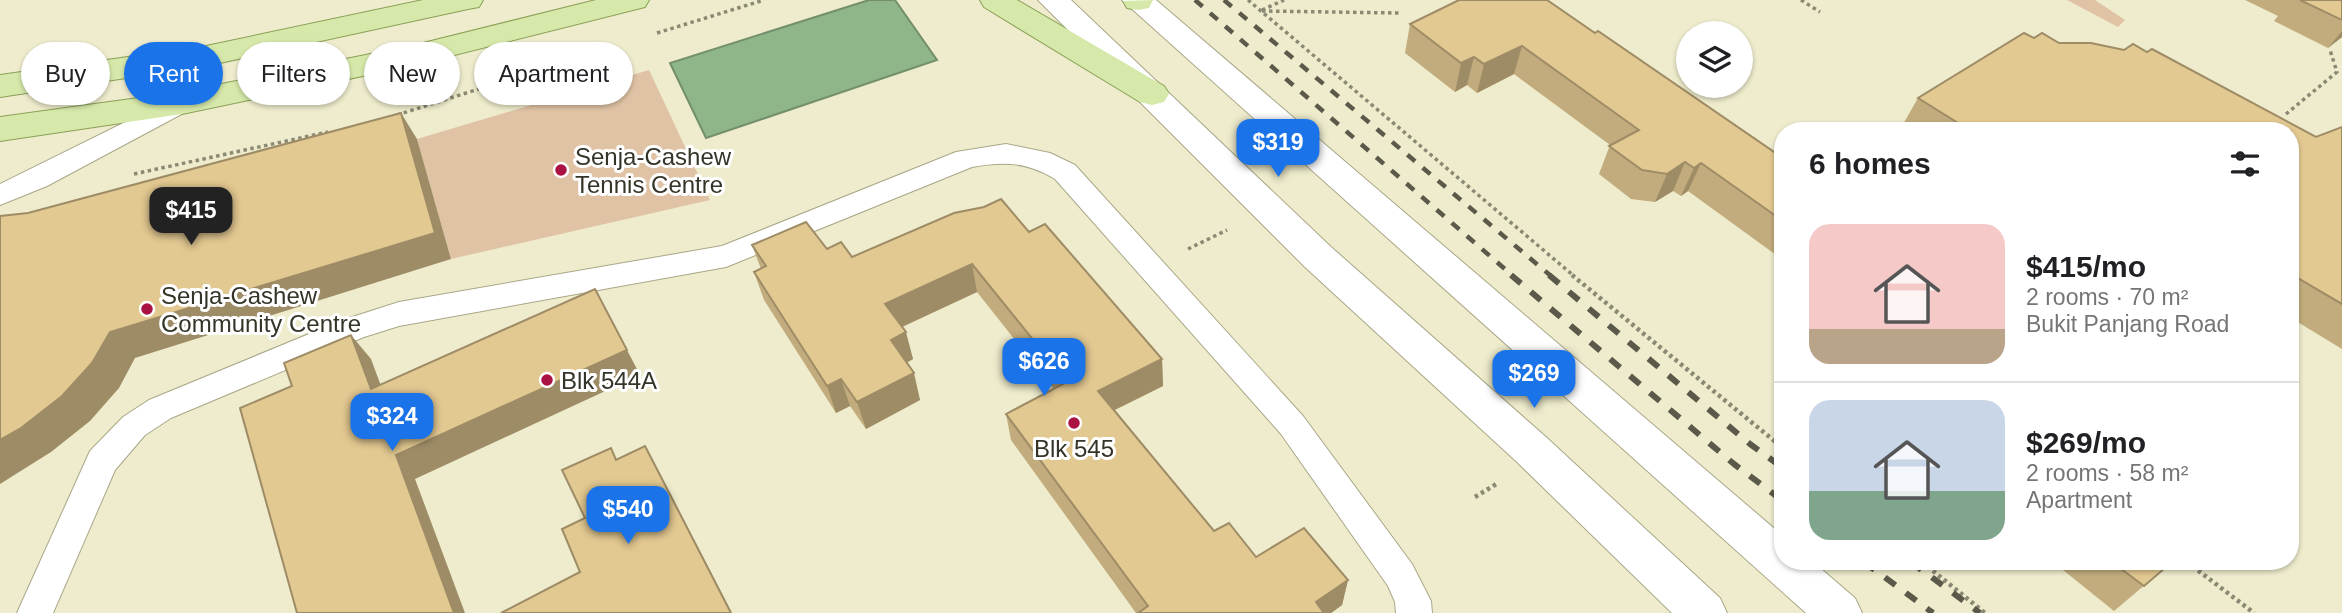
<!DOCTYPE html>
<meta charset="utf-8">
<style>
:root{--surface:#fff;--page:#f6f6f6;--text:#202124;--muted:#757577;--line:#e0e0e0;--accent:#1a73e8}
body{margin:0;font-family:Helvetica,sans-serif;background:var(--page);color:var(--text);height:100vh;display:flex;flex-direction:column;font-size:26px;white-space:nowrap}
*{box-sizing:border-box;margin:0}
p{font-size:23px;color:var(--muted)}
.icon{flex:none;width:38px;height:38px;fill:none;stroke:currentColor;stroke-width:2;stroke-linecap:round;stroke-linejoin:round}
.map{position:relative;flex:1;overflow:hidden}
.sheet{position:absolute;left:1774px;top:122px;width:525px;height:448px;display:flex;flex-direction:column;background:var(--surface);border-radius:28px;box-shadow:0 2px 5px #0004}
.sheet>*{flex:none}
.guide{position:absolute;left:21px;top:42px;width:665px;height:63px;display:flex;gap:14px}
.buttons{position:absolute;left:1676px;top:21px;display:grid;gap:14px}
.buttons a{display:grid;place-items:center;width:77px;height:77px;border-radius:50%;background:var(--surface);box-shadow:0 2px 5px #0004;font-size:35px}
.price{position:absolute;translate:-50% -60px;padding:0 16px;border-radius:14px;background:var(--accent);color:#fff;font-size:23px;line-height:46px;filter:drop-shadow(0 2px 4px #0008)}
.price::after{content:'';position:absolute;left:50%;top:42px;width:21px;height:16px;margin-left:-10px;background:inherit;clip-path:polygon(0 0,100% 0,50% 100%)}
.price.selected{background:#222;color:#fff}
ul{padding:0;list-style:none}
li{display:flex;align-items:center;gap:21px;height:175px;padding:0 35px}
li+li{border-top:2px solid var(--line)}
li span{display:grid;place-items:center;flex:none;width:196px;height:140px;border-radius:21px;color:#555}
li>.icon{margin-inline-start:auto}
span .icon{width:84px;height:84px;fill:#fffc;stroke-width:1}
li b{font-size:30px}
h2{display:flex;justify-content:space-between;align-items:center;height:84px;padding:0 35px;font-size:30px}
.pill{padding:0 24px;border-radius:32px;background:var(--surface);box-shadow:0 2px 5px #0004;font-size:24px;line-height:63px}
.pill.selected{background:var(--accent);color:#fff}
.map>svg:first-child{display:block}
.green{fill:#e0c3a5}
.water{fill:#8eb688;stroke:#738f6b;stroke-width:2}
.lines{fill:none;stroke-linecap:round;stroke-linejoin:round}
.lane-casing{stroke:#a9a788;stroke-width:2}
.secondary-casing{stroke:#a9a788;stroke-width:2}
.primary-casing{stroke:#8ba057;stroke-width:2}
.path-far1{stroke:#8a8974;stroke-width:3.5;stroke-dasharray:3.5 3.5;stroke-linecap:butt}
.path{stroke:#8a8974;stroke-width:4.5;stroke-dasharray:3.5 3.5;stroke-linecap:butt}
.lane{fill:#fff;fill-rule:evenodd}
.secondary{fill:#fff;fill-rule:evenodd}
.primary{fill:#d6e9aa;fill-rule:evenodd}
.rail-far1{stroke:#5b5a4a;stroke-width:4.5;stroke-dasharray:10 10;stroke-linecap:butt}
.rail{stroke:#5b5a4a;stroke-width:6;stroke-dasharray:13 13;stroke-linecap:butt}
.wall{fill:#c2ac7d}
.shaded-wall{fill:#9e8c66}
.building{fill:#e2c891;stroke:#9e8c66;stroke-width:2}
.poi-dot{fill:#a91242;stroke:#fff;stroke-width:2.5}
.labels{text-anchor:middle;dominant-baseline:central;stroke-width:6;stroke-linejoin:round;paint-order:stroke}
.poi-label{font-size:24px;fill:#353428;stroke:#fff;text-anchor:start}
</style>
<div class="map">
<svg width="2342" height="613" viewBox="0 0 2342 613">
<rect width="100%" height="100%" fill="#eeeccc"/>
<g class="green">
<path d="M2067,0h28l30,20 -7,7z"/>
<path d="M649,70l61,130 -259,59 -34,-120z"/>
</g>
<path class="water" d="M869,0h26l42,60 -231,78 -36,-75z"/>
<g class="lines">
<defs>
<g id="lane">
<path d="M182,94l9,3 4,6 -4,6 -144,77 -47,19v-21z"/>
<path d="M1006,144l44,9 25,12 228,251 109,148 19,37 1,12h-36l-1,-11 -7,-16 -107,-152 -226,-255c-28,-17 -51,-18 -83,-12l-246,100 -327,59 -35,11 -193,81 -26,17 -30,35 -62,143h-36l73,-162 33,-34 26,-17 194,-80 56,-18 323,-56 234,-94z"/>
</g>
<g id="secondary">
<path d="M1038,0h33l260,247 216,191 173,160 7,15h-55l-155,-151 -212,-195z"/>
<path d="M1122,0h34l627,536v26h30l42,36 7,15h-56z"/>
</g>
<g id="primary">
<path d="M423,0h60l-4,7 -11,2 -262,57 -206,31v-22l206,-29z"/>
<path d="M596,0h53l-4,7 -230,58 -233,49 -182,27v-24l182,-25 233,-47z"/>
<path d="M980,0h37l147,86 5,8 -5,8 -12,3 -12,-3 -156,-95z"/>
<path d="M1153,0l-4,8 -11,2 -11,-2 -4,-7z"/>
</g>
</defs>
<use href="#lane" class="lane-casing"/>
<use href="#secondary" class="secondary-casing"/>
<use href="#primary" class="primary-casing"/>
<g class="path-far1">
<path d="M1248,0l326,276"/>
<path d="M1801,0l19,12"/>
<path d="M1262,10l22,-10"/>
<path d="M1262,11l137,2"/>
<path d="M657,33l107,-33"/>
<path d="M2286,114l51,-42 -7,-22"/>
<path d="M397,115l195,-62"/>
<path d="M134,174l194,-42"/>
<path d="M1188,249l39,-19"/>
</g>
<g class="path">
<path d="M1572,275l211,173"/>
<path d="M1475,497l23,-14"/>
<path d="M1922,562l63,51"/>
<path d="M2187,562l67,51"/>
</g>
<use href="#lane" class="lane"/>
<use href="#secondary" class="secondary"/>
<use href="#primary" class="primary"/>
<g class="rail-far1">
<path d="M1195,0l318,276"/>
<path d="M1224,0l327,276"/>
</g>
<g class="rail">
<path d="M1511,275l223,189 49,37"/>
<path d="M1549,275l201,169 33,24"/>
<path d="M1864,562l69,51"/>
<path d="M1911,562l69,51"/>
</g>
</g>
<g class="wall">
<path d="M2245,0h97v37l-14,11 -54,-27 4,-5z"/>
<path d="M1410,24l185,9 188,125v102l-95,-69 -7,5 -8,-5 -18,11 -24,-3 -32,-25 11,-29 -96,-71 -37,19 -10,-8 -12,7 -50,-39z"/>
<path d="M2034,38l25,5 257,94 26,-10v222l-51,-31v-187h-381l-8,-5 16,-28z"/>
<path d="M1029,232l133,127 1,27 -48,24 99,121 42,26 92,23 -6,25 -11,8h-195l-125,-173 -5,-26 48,-25 -77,-97 -75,35 11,32 -6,4 13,37 -54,29 -16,-23 -14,7 -72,-113 -10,-28 7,-3 -9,-24 75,4 25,8z"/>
<path d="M2053,562h119l-58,49z"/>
</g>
<g class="shaded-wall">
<path d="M2342,31v6l-14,11z"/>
<path d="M1522,46l-8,28 -37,19 7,-29z"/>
<path d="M1474,57l-7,28 -12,7 6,-29z"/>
<path d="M401,113l16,26 34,120 -316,99 -16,30 -29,33 -39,31 -51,32v-44l110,-108z"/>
<path d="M1685,162l-12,29 -18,11 12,-28z"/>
<path d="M1701,163l-13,28 -7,5 13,-28z"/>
<path d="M972,264l5,28 -84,39 -8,-27z"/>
<path d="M906,332l7,27 -15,8 -7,-27z"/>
<path d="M351,335l20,24 20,54 -20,-24z"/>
<path d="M627,350l13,25 -225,104 50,134h-11l-58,-158z"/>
<path d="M1162,359l1,27 -63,31 -2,-26z"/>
<path d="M914,373l6,27 -54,29 -9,-27z"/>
<path d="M841,379l9,27 -14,7 -9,-27z"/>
<path d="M645,446l13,24 74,143h-1z"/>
<path d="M1348,580l-6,25 -11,8h-17l2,-11z"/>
</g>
<g class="building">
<path d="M1459,0h88l48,33 3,-2 185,127v63l-82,-58 -7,5 -9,-6 -18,12 -25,-4 -33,-24 30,-16 -117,-84 -38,18 -10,-7 -13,6 -51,-39z"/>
<path d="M2300,0h42v20z"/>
<path d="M2024,33l10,5 8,-5 17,10h32l33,7 9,-6 14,8 5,-3 164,88 26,-10v177l-51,-30v-143h-320l-53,-33z"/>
<path d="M401,113l34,120 -325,99 -18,31 -30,33 -41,32 -21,12v-224l28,-3z"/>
<path d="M1001,199l28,33 16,-8 117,135 -64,32 116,140 15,-8 27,34 48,-29 44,52 -32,22 8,11h-186l10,-7 -142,-192 61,-32 -95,-118 -87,40 21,28 -15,8 23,33 -57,29 -16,-23 -14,7 -73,-114 12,-6 -14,-21 54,-23 21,27 14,-7 11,15 102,-44 30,-6z"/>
<path d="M595,289l32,61 -231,105 58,158h-157l-57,-205 52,-22 -8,-23 67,-28 20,54z"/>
<path d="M645,446l86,167h-230l79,-41 -18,-43 23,-11 -23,-48 49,-22 5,12z"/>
<path d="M2112,562h60l-28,24z"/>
</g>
<g class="poi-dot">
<circle cx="561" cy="170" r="7"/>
<circle cx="147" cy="309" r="7"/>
<circle cx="547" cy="380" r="7"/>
<circle cx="1074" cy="423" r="7"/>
</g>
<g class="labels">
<g class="poi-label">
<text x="575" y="156">Senja-Cashew<tspan x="575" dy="28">Tennis Centre</tspan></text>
<text x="161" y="295">Senja-Cashew<tspan x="161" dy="28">Community Centre</tspan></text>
<text x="561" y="380">Blk 544A</text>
<text x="1074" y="448" text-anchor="middle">Blk 545</text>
</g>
</g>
</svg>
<div class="buttons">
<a><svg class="icon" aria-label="layers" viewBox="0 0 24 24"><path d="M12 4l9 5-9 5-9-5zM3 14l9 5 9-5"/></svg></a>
</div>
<b class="price" style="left:1278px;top:179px">$319</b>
<b class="price selected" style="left:191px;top:247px">$415</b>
<b class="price" style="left:1044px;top:398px">$626</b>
<b class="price" style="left:1534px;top:410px">$269</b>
<b class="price" style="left:392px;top:453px">$324</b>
<b class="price" style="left:628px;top:546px">$540</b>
<div class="guide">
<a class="pill">Buy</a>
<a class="pill selected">Rent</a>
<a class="pill">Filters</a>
<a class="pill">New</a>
<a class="pill">Apartment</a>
</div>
<section class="sheet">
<h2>6 homes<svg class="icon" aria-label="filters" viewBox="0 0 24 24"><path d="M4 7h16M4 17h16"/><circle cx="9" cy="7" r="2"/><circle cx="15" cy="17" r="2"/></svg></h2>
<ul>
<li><span style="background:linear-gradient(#f6c9c9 75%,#b9a48a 0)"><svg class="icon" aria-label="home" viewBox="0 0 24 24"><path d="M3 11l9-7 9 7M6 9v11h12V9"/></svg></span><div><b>$415/mo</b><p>2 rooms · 70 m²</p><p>Bukit Panjang Road</p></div></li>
<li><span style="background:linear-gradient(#c9d6e8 65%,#7fa58c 0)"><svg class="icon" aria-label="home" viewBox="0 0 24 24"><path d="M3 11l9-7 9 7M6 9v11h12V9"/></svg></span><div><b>$269/mo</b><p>2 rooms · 58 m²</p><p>Apartment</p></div></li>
</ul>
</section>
</div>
